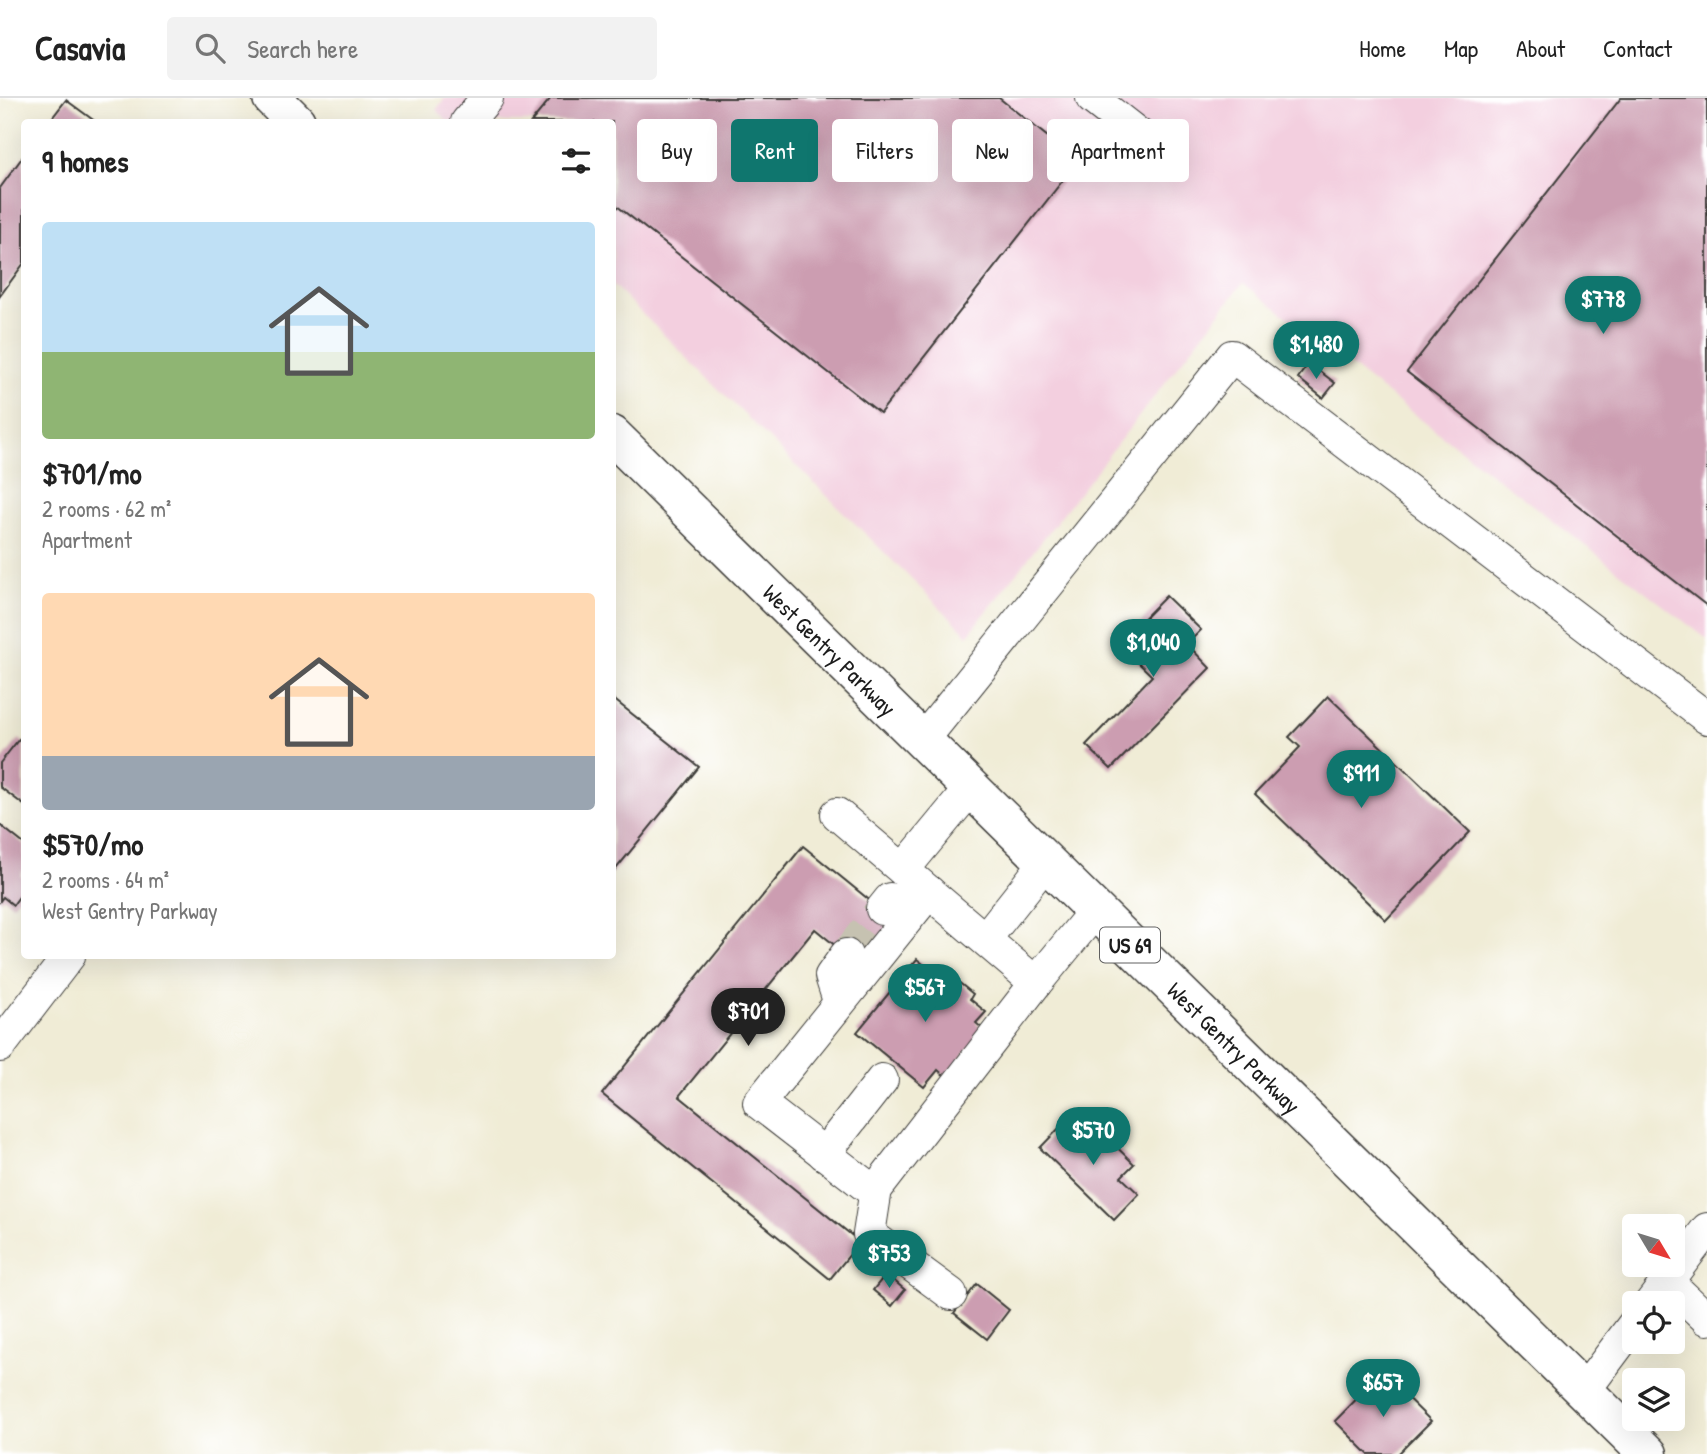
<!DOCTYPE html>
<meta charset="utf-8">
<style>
:root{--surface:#fff;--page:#f2f2f2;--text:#222;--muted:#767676;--line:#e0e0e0;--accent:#0f766e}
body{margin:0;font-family:"Patrick Hand",sans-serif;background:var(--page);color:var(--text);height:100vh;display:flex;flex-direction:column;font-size:26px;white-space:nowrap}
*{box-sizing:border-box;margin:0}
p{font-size:23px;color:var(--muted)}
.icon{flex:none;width:38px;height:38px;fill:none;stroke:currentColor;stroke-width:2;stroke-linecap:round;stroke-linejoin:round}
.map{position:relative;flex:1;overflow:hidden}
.drawer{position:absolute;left:21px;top:21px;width:595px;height:840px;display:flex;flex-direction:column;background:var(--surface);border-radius:7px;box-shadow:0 7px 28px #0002}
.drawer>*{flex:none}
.guide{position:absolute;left:637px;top:21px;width:665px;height:63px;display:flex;gap:14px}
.needle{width:46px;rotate:128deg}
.fabs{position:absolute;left:1622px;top:1116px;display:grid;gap:14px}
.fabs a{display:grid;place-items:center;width:63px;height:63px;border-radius:7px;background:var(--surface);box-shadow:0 7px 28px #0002;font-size:35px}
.price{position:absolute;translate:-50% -60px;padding:0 16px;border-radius:24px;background:var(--accent);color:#fff;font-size:23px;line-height:46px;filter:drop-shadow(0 2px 4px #0008)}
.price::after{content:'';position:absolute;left:50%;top:42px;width:21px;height:16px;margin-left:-10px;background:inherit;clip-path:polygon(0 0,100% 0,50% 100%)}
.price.active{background:#222;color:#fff}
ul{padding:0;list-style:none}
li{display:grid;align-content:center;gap:14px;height:371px;padding:0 21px}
li span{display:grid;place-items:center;height:217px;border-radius:7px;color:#555}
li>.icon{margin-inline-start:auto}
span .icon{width:126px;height:126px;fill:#fffc;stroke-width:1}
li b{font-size:30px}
h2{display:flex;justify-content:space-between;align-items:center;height:84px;padding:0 21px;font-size:30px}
.tag{padding:0 24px;border-radius:7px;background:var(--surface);box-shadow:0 7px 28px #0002;font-size:24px;line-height:63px}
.tag.active{background:var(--accent);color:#fff}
header{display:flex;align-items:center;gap:42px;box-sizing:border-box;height:98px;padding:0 35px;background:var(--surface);border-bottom:2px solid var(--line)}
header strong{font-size:33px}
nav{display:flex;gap:38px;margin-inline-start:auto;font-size:24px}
.search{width:490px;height:63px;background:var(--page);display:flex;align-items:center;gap:18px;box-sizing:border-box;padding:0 24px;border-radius:7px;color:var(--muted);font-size:26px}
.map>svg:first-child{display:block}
.built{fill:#f3cfdf}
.building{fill:#cc9db1}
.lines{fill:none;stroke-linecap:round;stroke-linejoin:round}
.minor-tunnel{stroke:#c6c2b1;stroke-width:32;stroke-dasharray:32 16;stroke-linecap:butt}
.minor-casing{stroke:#3c3b38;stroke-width:34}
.major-casing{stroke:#3c3b38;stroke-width:41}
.minor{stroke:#fff;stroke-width:32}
.major{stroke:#fff;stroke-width:38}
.labels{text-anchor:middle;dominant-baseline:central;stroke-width:5;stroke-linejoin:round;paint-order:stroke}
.shield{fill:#fff;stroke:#606060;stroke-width:2}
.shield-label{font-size:21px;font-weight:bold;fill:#1c1c1c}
.street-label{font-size:23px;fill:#1c1c1c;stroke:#fff}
</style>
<header>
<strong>Casavia</strong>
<div class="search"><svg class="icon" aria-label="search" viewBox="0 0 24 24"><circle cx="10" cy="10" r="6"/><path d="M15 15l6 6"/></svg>Search here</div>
<nav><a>Home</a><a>Map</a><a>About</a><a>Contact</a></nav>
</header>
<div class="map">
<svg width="1707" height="1356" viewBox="0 0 1707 1356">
<rect width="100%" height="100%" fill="#fff"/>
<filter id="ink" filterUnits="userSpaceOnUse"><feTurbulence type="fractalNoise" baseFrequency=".0143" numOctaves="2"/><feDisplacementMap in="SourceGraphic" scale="14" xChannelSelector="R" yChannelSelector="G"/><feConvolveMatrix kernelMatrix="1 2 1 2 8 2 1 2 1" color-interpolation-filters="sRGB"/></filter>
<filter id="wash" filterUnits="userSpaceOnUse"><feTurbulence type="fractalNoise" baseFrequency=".00686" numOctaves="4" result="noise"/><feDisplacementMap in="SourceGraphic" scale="28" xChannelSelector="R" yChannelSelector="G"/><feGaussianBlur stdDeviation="1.57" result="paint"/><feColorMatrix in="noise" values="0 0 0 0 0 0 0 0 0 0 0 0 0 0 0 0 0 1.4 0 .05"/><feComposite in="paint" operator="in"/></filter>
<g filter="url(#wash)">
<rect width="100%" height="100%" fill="#f0ecd6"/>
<path class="built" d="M445,0h1262v541l-464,-356 -275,352 -355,-350 -1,-163h-163l-13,-12z"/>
<g id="blocks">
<g class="building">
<path d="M551,0h448l79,63 -198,252 -268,-211v-80h-81z"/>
<path d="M1621,0h86v508l-300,-234z"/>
<path d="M66,2l30,22h-47z"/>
<path d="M24,57v108l-24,33v-108z"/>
<path d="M1309,265l26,20 -12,15 -25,-20z"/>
<path d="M1166,498l35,34 -14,14 23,24 -99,101 -25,-24 66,-69 -33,-32z"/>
<path d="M1328,598l142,136 -84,88 -131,-126 45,-47 -11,-10z"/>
<path d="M612,600l87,69 -87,107z"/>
<path d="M19,641l5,4v62l-24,-18v-24z"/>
<path d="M0,727l24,19v25l-4,6 4,3v12l-11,15 -10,-8 -3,4z"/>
<path d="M803,748l92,75 -36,44 -44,-36 -136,167 181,146 -30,37 -228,-185z"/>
<path d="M917,861l27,22 7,-5 22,18 -3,5 16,13 -10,11 8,7 -38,47 -8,-7 -14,17 -67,-55z"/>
<path d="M1065,1024l17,17 13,-13 39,38 -13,13 18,17 -25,26 -74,-72z"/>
<path d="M886,1176l19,16 -13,16 -19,-16z"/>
<path d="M977,1186l32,26 -22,29 -33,-26z"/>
<path d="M1382,1275l49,48 -33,33h-30l-33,-33z"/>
</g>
</g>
</g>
<g filter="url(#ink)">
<use href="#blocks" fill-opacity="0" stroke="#3c3b38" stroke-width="2"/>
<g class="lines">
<path class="minor-tunnel" d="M846,857l36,-46"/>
<defs>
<g id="minor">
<path d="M1092,0l60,47"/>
<path d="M467,24l20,-24"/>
<path d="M922,643l310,-385 475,362"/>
<path d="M970,691l-67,81 133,113 59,-72"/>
<path d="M837,716l66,56"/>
<path d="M929,794l-170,211 115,89 162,-209"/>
<path d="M882,811l8,-10 25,8"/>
<path d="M985,841l60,-76"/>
<path d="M839,903l-8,-25 15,-21"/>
<path d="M0,948l69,-90"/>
<path d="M824,1056l58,-74"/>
<path d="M876,1091l-7,45 82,60"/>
<path d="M1667,1183l40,38"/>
<path d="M1650,1206l57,-75"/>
<path d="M1584,1293l50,-67"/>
</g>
<g id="major">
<path d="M272,0l24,24"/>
<path id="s1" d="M612,337l1036,1019"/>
</g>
</defs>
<use href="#minor" class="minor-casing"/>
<use href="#major" class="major-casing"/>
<use href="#minor" class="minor"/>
<use href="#major" class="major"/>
</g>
</g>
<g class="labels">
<rect class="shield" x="1100" y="829.5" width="60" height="35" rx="5"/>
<g class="shield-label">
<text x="1130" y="847">US 69</text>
</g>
<g class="street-label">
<text stroke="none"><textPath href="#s1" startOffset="306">West Gentry Parkway</textPath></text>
<text stroke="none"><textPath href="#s1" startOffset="873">West Gentry Parkway</textPath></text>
</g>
</g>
</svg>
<div class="fabs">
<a><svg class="needle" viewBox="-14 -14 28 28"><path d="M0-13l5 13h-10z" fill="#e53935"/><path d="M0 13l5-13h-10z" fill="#767676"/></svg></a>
<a><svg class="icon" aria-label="locate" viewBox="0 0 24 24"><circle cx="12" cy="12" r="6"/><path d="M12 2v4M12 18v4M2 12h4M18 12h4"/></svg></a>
<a><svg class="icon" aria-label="layers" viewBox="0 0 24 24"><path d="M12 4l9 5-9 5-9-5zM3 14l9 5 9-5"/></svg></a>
</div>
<b class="price" style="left:1603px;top:238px">$778</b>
<b class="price" style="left:1316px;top:283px">$1,480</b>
<b class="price" style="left:1153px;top:581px">$1,040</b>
<b class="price" style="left:1361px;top:712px">$911</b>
<b class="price" style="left:925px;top:926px">$567</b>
<b class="price active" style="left:748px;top:950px">$701</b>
<b class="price" style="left:1093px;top:1069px">$570</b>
<b class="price" style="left:889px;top:1192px">$753</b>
<b class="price" style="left:1383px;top:1321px">$657</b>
<div class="guide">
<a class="tag">Buy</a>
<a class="tag active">Rent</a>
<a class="tag">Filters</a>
<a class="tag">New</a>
<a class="tag">Apartment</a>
</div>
<section class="drawer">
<h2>9 homes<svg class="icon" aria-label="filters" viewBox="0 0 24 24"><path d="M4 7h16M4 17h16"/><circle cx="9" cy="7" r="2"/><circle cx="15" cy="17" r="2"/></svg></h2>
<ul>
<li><span style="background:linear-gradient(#bfe0f5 60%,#8fb573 0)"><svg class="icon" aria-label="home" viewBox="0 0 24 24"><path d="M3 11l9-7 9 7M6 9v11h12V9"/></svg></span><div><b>$701/mo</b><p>2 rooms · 62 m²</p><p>Apartment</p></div></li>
<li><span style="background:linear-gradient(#ffd9b3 75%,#9aa5b1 0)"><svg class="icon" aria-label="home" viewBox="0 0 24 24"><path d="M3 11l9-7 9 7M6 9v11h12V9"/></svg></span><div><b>$570/mo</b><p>2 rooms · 64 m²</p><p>West Gentry Parkway</p></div></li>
</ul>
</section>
</div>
